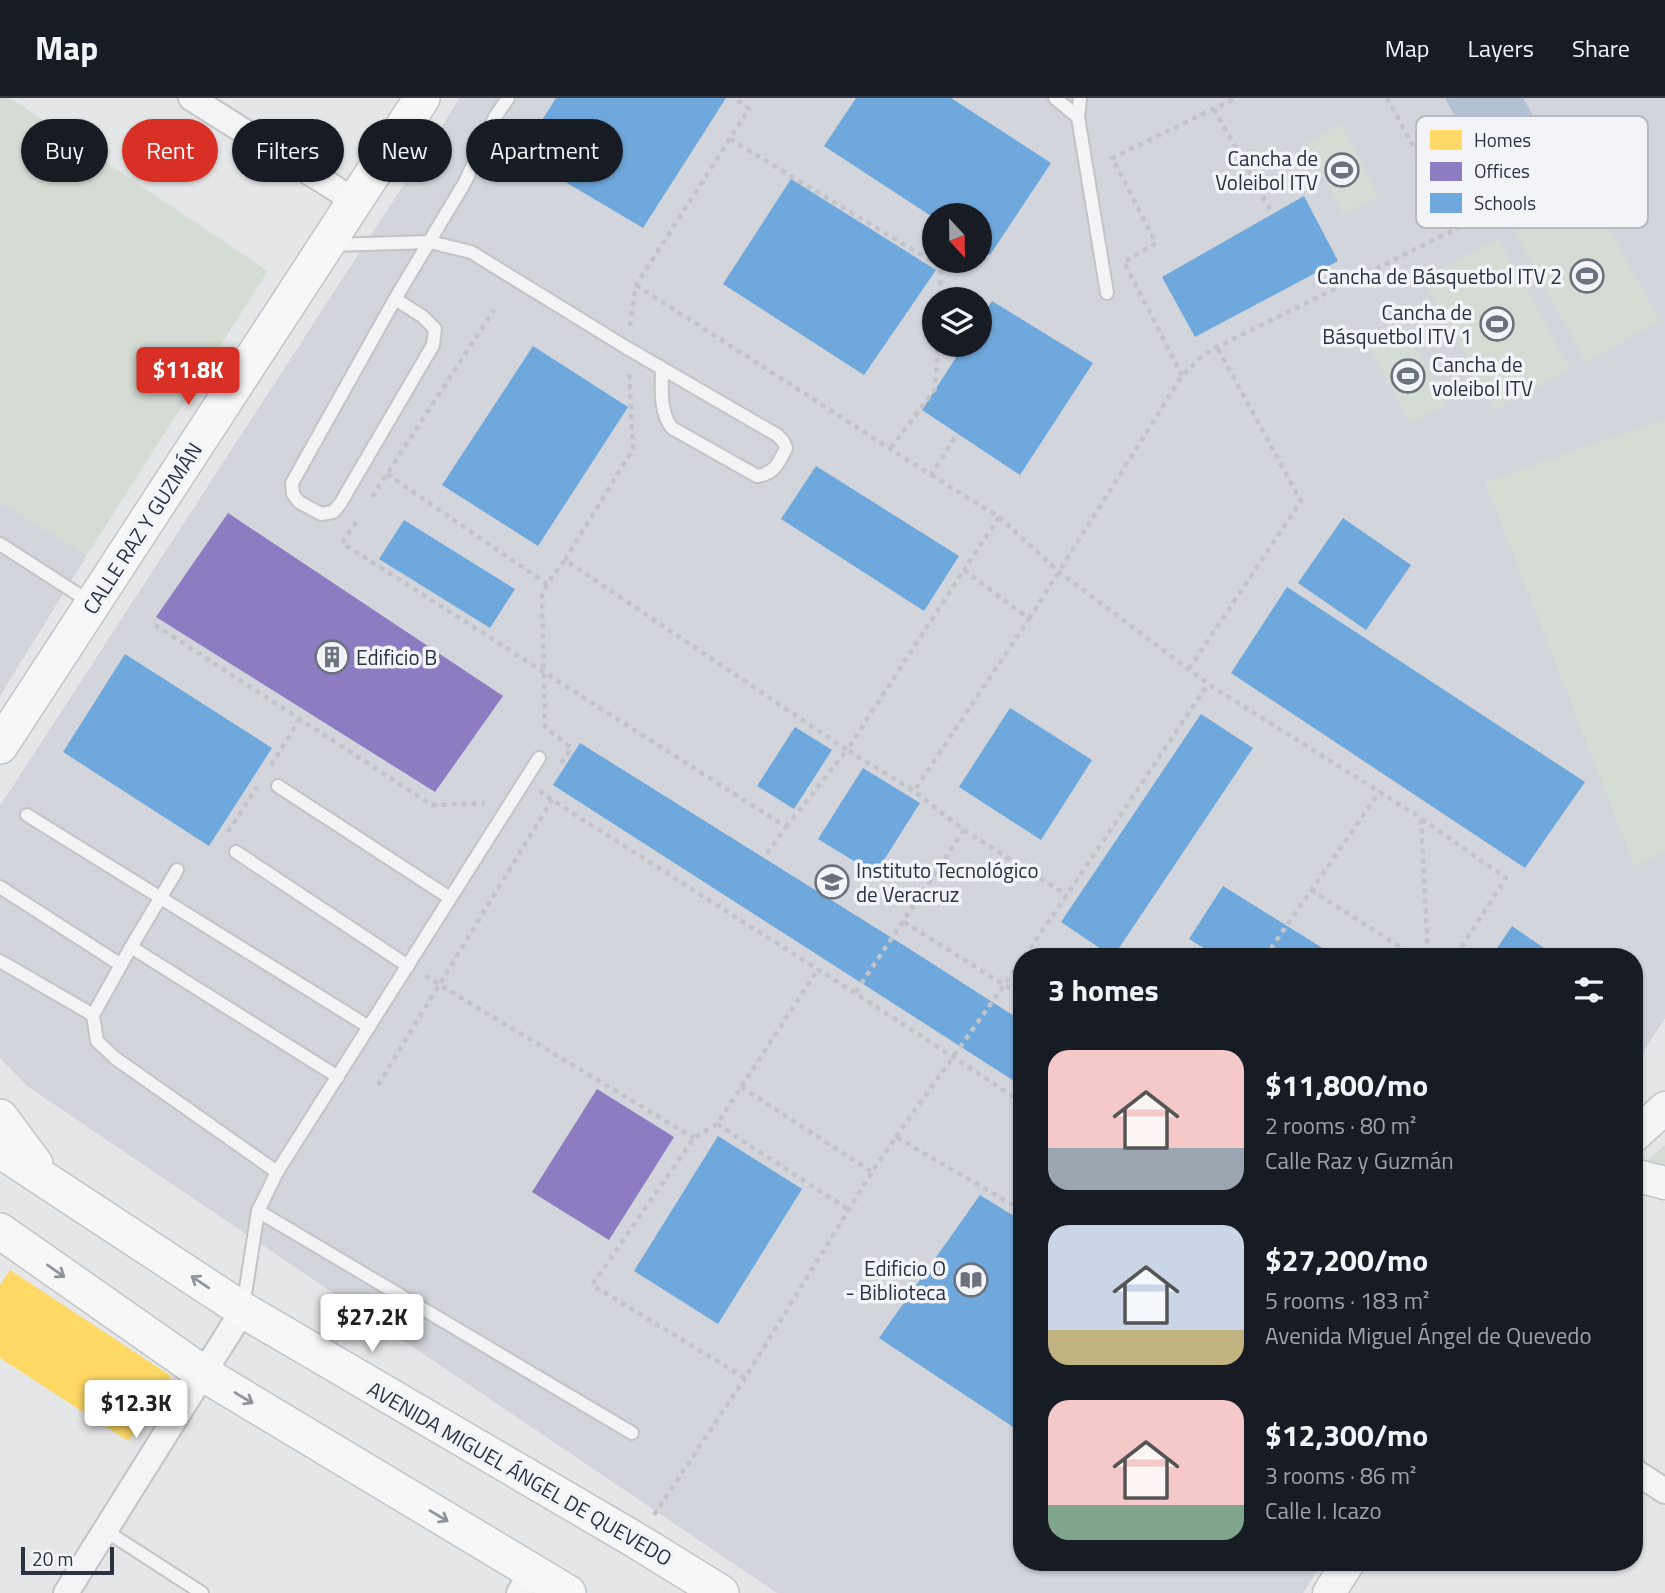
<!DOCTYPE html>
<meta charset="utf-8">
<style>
:root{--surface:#171b24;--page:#242831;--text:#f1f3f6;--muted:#9ea1a6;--line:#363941;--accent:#d93025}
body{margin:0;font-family:"Titillium Web",sans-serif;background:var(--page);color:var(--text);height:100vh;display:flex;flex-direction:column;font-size:26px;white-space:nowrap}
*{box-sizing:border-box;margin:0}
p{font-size:23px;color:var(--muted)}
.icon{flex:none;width:38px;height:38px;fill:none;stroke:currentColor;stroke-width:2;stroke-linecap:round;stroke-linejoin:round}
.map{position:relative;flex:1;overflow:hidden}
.details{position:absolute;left:1013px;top:850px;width:630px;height:623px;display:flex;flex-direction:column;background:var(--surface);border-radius:28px;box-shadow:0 2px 5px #0004}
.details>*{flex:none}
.hud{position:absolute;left:21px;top:21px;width:665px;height:63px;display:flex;gap:14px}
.needle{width:46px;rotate:158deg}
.tools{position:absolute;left:922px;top:105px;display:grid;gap:14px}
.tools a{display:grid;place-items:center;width:70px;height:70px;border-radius:50%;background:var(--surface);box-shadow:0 2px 5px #0004;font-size:35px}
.scale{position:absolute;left:21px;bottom:18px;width:93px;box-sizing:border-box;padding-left:7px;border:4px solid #2a3343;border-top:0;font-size:19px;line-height:24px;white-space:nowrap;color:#2a3343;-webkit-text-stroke:5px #f2f4f8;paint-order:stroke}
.price{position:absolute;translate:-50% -60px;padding:0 16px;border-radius:7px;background:#fff;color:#222;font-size:23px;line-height:46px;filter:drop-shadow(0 2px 4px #0008)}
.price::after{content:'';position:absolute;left:50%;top:42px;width:21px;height:16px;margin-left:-10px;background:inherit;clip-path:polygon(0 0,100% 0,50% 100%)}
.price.active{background:var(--accent);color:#fff}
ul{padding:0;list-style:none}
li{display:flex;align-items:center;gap:21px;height:175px;padding:0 35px}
li span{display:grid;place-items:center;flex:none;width:196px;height:140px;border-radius:21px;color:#555}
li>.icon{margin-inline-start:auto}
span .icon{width:84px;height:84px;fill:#fffc;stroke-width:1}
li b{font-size:30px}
h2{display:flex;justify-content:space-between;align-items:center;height:84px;padding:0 35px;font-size:30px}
.tag{padding:0 24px;border-radius:32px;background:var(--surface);box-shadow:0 2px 5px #0004;font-size:24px;line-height:63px}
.tag.active{background:var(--accent);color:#fff}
header{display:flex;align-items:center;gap:42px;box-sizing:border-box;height:98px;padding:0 35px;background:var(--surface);border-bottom:2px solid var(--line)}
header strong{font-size:33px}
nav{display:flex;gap:38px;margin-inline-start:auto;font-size:24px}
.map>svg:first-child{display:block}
.built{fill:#d2d5db;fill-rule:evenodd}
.green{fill:#d4dcd4}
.water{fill:#b2c2d4}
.homes{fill:#ffd966}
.offices{fill:#8e7cc3}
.schools{fill:#6fa8dc}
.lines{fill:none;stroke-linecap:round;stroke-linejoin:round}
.service-casing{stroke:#c2c4c6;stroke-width:16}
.minor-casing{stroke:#c2c4c6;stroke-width:28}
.tertiary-casing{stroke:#c2c4c6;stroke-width:35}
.secondary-casing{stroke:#c2c4c6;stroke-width:38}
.path{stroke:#c3c4c9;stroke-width:4.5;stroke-dasharray:5 5;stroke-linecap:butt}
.service{stroke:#f3f4f6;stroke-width:12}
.minor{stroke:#f3f4f6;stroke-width:24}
.tertiary{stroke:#f3f4f6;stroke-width:32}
.secondary{stroke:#f7f7f7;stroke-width:35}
.oneway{stroke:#90959d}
.labels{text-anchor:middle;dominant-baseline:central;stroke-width:7;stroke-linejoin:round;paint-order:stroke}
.poi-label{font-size:21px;fill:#2a3343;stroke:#f2f4f8;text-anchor:end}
.street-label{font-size:21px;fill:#2a3343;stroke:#f2f4f8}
.key{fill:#f2f4f8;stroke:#b6bac2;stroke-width:2}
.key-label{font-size:19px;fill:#2a3343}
</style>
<header>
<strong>Map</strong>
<nav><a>Map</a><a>Layers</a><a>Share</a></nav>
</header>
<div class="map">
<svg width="1665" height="1495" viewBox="0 0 1665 1495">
<rect width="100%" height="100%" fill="#e4e6e8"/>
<g class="built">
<path d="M460,0h1205v920l-30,47 -1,-108h-612v606h300l-19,30h-526l-750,-507 -27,-28v-252zM934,117h46v46h-46zM934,201h46v46h-46z"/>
<path d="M0,404l87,53 -87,141z"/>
</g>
<g class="green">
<path d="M0,0h10l258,173 -181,284 -87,-53z"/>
<path d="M1341,26l38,72 -35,19 -38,-72z"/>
<path d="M1588,92l72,132 -74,40 -72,-131z"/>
<path d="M1498,140l72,131 -75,41 -72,-131z"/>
<path d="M1405,231l42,75 -36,20 -41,-76z"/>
<path d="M1665,321v432l-30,16 -150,-385z"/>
<path d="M1665,1047v27l-26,-4z"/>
</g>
<path class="water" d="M1445,0h78l14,25 -59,33z"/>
<path class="homes" d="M10,1172l161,106 -43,65 -128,-83v-73z"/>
<g class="offices">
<path d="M228,415l275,183 -68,96 -279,-175z"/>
<path d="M597,991l77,48 -65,103 -77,-48z"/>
</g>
<g class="schools">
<path d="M556,0h170l-83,130 -123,-73z"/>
<path d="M856,0h95l100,65 -61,92 -10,-7v-33h-46v3l-110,-72z"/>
<path d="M791,81l145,91 -72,105 -141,-91z"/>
<path d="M1304,98l34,65 -143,76 -33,-60z"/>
<path d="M992,203l101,62 -73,112 -98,-65 42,-65h16v-26z"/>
<path d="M533,248l95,61 -90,139 -96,-61z"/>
<path d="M816,368l143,90 -35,55 -143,-92z"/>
<path d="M1343,420l68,47 -45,65 -68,-47z"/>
<path d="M404,422l111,69 -25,39 -111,-69z"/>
<path d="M1287,489l298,195 -60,86 -294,-195z"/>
<path d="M125,556l147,94 -63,98 -146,-94z"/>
<path d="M1010,610l82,52 -51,80 -82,-53z"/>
<path d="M1201,616l52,34 -140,209 -52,-35z"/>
<path d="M795,629l37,23 -38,59 -37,-23z"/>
<path d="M580,645l328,205 114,73v65l-469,-301z"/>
<path d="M863,670l57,35 -45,71 -57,-35z"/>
<path d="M1223,788l114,71h-119l-29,-18z"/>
<path d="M1512,828l45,31h-66z"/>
<path d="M718,1038l84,53 -84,135 -84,-53z"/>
<path d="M980,1097l42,26v212l-143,-95z"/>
</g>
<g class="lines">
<defs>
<g id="service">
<path d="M1055,0l23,19"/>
<path d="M1080,0l-2,19 29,176"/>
<path d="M331,147l99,-3 41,10 156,96 150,87 6,6 3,7c-7,15 -12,26 -29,28l-85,-48c-13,-16 -10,-41 -10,-60"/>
<path d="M395,201l27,17 13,13 -2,16 -93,159 -7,8 -12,2 -22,-12 -6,-8 -1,-11 103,-184 70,-117 30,-65 13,-19"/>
<path d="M0,446l90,58"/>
<path d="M278,688l172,112"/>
<path d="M27,717l342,212"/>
<path d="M236,754l172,114"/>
<path d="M177,772l-46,77 -38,68 4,26 18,17 162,114"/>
<path d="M0,789l121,78"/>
<path d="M131,849l207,130"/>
<path d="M0,863l93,54"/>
<path d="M258,1113l374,222"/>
<path d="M243,1209l15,-96 19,-39 262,-414"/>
<path d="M106,1433l96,62"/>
</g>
<g id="minor">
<path d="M191,0l164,103"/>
<path d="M1634,1373l31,20"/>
<path d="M66,1495l177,-283"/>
<path d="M519,1495l13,-21"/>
</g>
<g id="tertiary">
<path d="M1634,1038l31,-28"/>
<path d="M1634,1077l31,8"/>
<path d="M1329,1495l19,-30"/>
</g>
<g id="secondary">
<path d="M0,648l422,-648"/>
<path d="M0,1019l35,47"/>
<path d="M0,1052l243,160 394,231 84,52"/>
<path d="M0,1133l204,143 364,219"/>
</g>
</defs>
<use href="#service" class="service-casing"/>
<use href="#minor" class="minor-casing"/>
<use href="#tertiary" class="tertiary-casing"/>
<use href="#secondary" class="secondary-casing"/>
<g class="path">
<path d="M1387,0l71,130"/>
<path d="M1214,11l58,104"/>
<path d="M730,41l211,128 -1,32"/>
<path d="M636,187l295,190 26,-41"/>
<path d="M630,228l6,-41 113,-176 -15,-11"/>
<path d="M1182,278l-58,-114 32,-19 -44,-85 124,-60"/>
<path d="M891,350l44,-59 3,-44"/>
<path d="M387,376l160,110"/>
<path d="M931,377l68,42 -35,53"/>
<path d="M372,399l122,-187"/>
<path d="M999,419l59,54 150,113 213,134 7,139"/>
<path d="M356,424l-14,21 444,284 -22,31"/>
<path d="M565,462l68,-111 -4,-76"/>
<path d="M1029,521l153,-243 20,-20 15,-9 241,-119 128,-72"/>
<path d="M155,527l277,180 53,-2"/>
<path d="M1189,571l112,-168 -84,-154"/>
<path d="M561,665l10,-15 -26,-21 -3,-131 5,-12 18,-24 282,190 117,-180 65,49 -115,172"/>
<path d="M271,667l29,-46"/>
<path d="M542,692l-1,2 11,8 303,193 167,109"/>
<path d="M1422,721l84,59 -51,79"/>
<path d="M786,729l61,-77 67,41 50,39 -109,163"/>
<path d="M964,732l103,65"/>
<path d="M228,734l29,-45"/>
<path d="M1311,792l105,67"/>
<path d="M904,824l118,74"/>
<path d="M1024,859l43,-62 141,-211"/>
<path d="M1265,859l115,-166"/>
<path d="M425,878l269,162"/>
<path d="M378,987l174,-285"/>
<path d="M741,989l131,85"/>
<path d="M717,1026l132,86"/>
<path d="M896,1039l126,-177"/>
<path d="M745,1280l-153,-93 102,-147 23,-14 101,-155"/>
<path d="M654,1417l91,-137 127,-206 24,-35 126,73"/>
</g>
<use href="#service" class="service"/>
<use href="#minor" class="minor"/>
<use href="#tertiary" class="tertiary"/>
<use href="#secondary" class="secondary"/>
</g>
<defs><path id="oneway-shaft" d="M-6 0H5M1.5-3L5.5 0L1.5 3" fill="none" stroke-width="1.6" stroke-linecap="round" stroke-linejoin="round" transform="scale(1.75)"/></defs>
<g class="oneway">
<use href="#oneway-shaft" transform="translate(56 1173) rotate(35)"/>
<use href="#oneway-shaft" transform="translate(200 1184) rotate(-146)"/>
<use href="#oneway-shaft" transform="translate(244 1300) rotate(31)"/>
<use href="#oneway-shaft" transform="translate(439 1418) rotate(31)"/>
</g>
<defs>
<symbol id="stadium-ring" viewBox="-11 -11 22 22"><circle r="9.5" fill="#f2f4f8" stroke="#6b727d" stroke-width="1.5"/><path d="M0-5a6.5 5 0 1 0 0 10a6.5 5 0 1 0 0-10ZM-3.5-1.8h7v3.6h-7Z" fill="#6b727d"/></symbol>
<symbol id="building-ring" viewBox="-11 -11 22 22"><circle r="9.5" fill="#f2f4f8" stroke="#6b727d" stroke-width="1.5"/><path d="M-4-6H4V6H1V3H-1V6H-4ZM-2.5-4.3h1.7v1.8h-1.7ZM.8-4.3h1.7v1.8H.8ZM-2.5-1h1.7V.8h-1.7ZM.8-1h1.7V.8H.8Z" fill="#6b727d"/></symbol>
<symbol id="university-ring" viewBox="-11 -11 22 22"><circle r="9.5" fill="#f2f4f8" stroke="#6b727d" stroke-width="1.5"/><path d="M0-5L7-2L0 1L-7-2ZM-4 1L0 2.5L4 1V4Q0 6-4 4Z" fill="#6b727d"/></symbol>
<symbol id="library-ring" viewBox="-11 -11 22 22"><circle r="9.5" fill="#f2f4f8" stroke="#6b727d" stroke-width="1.5"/><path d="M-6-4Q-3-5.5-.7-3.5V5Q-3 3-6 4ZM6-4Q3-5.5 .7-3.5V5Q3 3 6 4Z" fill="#6b727d"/></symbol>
</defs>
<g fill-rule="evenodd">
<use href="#stadium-ring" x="1323" y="53" width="38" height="38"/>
<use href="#stadium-ring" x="1568" y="159" width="38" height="38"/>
<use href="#stadium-ring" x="1478" y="207" width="38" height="38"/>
<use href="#stadium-ring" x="1389" y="259" width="38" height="38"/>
<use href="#building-ring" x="313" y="540" width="38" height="38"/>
<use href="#university-ring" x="813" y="765" width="38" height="38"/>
<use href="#library-ring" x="952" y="1163" width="38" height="38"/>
</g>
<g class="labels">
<g class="poi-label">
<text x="1318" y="60">Cancha de<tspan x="1318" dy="24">Voleibol ITV</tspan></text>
<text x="1562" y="178">Cancha de Básquetbol ITV 2</text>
<text x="1472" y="214">Cancha de<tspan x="1472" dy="24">Básquetbol ITV 1</tspan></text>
<text x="1432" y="266" text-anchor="start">Cancha de<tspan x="1432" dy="24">voleibol ITV</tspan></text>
<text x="356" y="559" text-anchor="start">Edificio B</text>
<text x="856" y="772" text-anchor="start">Instituto Tecnológico<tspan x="856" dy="24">de Veracruz</tspan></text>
<text x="946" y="1170">Edificio O<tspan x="946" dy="24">- Biblioteca</tspan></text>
</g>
<g class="street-label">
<text transform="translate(142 430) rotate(-57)">CALLE RAZ Y GUZMÁN</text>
<text transform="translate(520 1375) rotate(30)">AVENIDA MIGUEL ÁNGEL DE QUEVEDO</text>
</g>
</g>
<rect x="1416" y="18" width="232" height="112" rx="10" class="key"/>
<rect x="1430" y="32" width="32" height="20" fill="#ffd966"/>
<rect x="1430" y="64" width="32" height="19" fill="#8e7cc3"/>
<rect x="1430" y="95" width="32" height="20" fill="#6fa8dc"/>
<g class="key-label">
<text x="1474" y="49">Homes</text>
<text x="1474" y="80">Offices</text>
<text x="1474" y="112">Schools</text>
</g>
</svg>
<div class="tools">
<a><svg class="needle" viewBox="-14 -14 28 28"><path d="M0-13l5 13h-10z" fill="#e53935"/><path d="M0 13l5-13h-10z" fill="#9ea1a6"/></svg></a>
<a><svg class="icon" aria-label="layers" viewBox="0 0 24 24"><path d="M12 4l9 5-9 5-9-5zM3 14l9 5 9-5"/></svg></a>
</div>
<div class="scale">20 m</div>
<b class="price active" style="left:188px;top:309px">$11.8K</b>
<b class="price" style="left:372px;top:1256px">$27.2K</b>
<b class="price" style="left:136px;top:1342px">$12.3K</b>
<div class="hud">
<a class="tag">Buy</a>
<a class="tag active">Rent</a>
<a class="tag">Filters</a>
<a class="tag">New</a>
<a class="tag">Apartment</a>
</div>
<section class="details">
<h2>3 homes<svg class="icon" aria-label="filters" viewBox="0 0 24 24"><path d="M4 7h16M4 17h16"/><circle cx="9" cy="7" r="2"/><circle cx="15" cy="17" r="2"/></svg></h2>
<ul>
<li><span style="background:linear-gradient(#f6c9c9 70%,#9aa5b1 0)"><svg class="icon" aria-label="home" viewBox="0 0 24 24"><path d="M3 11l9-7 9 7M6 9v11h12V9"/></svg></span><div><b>$11,800/mo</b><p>2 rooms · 80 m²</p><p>Calle Raz y Guzmán</p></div></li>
<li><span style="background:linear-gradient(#c9d6e8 75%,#c2b280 0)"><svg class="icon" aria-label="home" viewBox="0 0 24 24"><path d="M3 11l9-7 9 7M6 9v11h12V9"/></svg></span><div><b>$27,200/mo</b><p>5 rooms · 183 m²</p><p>Avenida Miguel Ángel de Quevedo</p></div></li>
<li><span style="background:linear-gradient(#f6c9c9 75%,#7fa58c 0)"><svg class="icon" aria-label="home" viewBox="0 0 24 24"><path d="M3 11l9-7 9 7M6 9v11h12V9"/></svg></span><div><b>$12,300/mo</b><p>3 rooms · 86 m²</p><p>Calle I. Icazo</p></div></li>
</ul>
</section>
</div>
